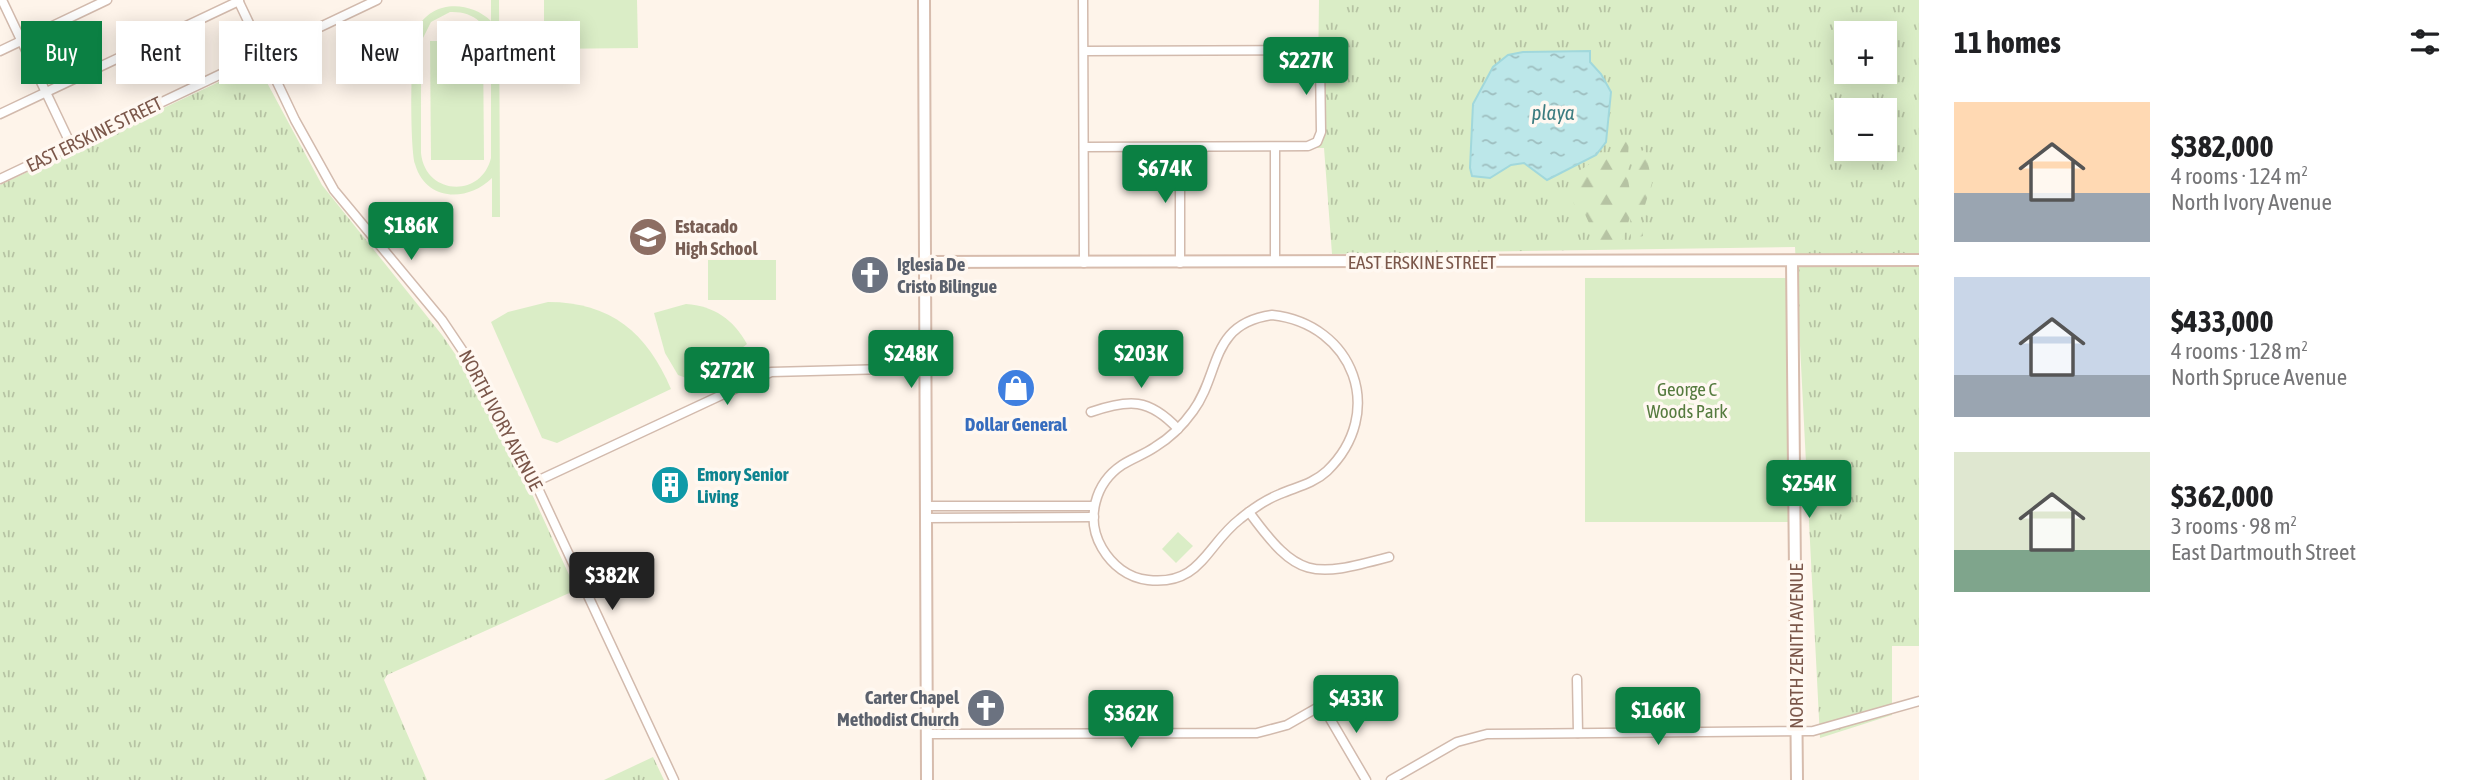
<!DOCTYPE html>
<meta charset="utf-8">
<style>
:root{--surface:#fff;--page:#f2f2f2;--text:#202124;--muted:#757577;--accent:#0b8043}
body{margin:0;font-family:"Asap Condensed",sans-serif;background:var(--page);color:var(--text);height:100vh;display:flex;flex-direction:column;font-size:26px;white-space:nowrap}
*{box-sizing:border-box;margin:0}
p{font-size:23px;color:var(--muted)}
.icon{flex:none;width:38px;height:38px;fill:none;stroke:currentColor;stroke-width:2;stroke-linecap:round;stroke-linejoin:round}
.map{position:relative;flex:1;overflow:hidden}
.drawer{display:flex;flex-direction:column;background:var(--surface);width:560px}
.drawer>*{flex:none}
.top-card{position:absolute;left:21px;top:21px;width:665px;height:63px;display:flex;gap:14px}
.buttons{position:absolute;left:1834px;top:21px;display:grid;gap:14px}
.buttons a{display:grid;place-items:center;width:63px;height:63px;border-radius:0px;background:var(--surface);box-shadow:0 4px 18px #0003;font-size:35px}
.price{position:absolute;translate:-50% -60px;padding:0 16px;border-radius:7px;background:var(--accent);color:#fff;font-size:23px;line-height:46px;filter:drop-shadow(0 2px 4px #0008)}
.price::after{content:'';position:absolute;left:50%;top:42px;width:21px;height:16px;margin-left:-10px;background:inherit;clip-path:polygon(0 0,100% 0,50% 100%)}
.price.active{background:#222;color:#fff}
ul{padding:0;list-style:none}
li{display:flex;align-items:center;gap:21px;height:175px;padding:0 35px}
li span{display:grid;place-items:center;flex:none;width:196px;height:140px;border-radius:0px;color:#555}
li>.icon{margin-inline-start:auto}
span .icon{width:84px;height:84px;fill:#fffc;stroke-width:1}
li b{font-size:30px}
h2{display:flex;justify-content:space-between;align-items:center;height:84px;padding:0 35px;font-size:30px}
.chip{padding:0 24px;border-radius:0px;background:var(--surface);box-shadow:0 4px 18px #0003;font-size:24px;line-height:63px}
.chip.active{background:var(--accent);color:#fff}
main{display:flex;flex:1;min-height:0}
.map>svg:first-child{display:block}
.grass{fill:url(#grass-tufts);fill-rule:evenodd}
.forest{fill:url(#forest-firs)}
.park{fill:#daedc6;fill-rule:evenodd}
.water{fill:url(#water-ripples);stroke:#a1d8dc;stroke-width:2}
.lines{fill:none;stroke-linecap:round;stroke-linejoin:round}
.street-casing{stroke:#d2baad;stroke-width:11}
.secondary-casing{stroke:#d7bcad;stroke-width:14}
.street{stroke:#fff;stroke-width:8}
.secondary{stroke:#fff;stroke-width:10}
.labels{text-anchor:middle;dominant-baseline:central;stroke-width:7;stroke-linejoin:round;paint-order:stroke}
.street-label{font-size:19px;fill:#7b574a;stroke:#fff8f1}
.education-label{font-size:19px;font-weight:bold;fill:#785e54;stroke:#fff8f1;text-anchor:start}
.worship-label{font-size:19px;font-weight:bold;fill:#5b616d;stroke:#fff8f1;text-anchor:start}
.park-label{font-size:19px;fill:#567b3f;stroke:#fff8f1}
.shop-label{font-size:19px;font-weight:bold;fill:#366cbe;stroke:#fff8f1}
.culture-label{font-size:19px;font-weight:bold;fill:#0d838f;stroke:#fff8f1;text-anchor:start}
.water-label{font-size:21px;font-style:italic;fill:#3c7c80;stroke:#fff8f1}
</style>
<main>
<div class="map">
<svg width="1919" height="780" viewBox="0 0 1919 780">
<defs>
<pattern id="grass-tufts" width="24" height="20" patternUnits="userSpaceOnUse" patternTransform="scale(1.75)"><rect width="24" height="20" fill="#daedc6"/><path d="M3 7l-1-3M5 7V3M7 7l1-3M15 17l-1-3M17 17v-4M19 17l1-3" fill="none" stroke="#b6c3a3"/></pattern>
<pattern id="forest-firs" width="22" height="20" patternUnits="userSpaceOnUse" patternTransform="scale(1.75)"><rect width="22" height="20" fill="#daedc6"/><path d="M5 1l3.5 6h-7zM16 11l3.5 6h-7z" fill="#b6c3a3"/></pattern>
<pattern id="water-ripples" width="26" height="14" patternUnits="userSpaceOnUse" patternTransform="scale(1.75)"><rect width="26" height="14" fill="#bce7e9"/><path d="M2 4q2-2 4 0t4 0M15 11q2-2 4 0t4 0" fill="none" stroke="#9ebebf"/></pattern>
</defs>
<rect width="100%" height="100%" fill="#fef4ea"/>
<g class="grass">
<path d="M1319,0h600v646h-27v69l-72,23 -25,-491 -463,7 -8,-106h-7zM1846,33h39v39h-39zM1846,110h39v39h-39z"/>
<path d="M257,64l65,121 120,150 31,45 53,101 50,109 -189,85 -3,5 43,100h-427v-595z"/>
<path d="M653,757l11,23h-60z"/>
</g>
<path class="forest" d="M1624,137l5,3 -2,33 4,25 5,-41 9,-9 7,35 -7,22 3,11 -8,-5 3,25 -12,3 -1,-22 -8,25 -16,4 -11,-10 -12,-26 -8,-3 -7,-21 2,-9 36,-24 8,-2 5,5z"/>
<g class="park">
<path d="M491,0h8l1,217h-8v-39c-24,24 -66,24 -77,-14 -5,-17 -5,-117 1,-133 14,-31 53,-31 75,-10zM450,12c23,-1 39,12 41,35v111c-10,41 -66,37 -70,-5v-111l10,-20z"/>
<path d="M544,0h93l1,48 -94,1z"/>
<path d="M430,41h53l1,119h-53z"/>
<rect x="708" y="260" width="68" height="40"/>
<path d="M1585,278h204l1,244h-205z"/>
<path d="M548,302c63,0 99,31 123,87l-114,54 -15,-5 -51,-116 17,-10z"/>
<path d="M686,304c28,2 47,15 61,40l-32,25 -26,10 -11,-4 -13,-22 -11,-40z"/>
<path d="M1178,532l15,14 -17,17 -14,-14z"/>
</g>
<path class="water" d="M1590,51v11l11,12 10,18 -5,50 -10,13 -49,25 -23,-17 -13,2 -21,13 -18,-2 -2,-8 3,-64 20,-37 15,-12 15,-3z"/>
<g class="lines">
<defs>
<g id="street">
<path d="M2,0l69,145"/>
<path d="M238,0l57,120 39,70 108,130 43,64 50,98 139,298"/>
<path d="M1083,0l1,263"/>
<path d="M0,51l107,-51"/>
<path d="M1084,51l227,-1 5,3 4,9 1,70 -4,10 -9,4 -224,1"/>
<path d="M0,114l239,-113"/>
<path d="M1180,147v116"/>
<path d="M1275,147v115"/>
<path d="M0,179l377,-179"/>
<path d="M1272,315c82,9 115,98 55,156 -14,13 -31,16 -47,23 -15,6 -28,15 -40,25 -34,26 -39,67 -92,61 -20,-2 -36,-15 -46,-32 -17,-29 -7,-65 20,-83 11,-7 23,-11 33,-18 15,-9 28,-22 38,-36 28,-38 16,-87 79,-96z"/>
<path d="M1091,412c38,-13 58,-14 87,17"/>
<path d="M535,482l236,-110 156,-4"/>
<path d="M926,506h168"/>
<path d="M1249,512c49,67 62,66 140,45"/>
<path d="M926,518l168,-1"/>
<path d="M1577,679l1,54"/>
<path d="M927,734l330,-1 30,-8 35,-20 44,75"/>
<path d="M1391,780l66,-38 30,-8 326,-3 106,-30"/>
</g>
<g id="secondary">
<path d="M924,0l3,780"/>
<path d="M1792,261l5,519"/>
<path d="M925,262l994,-2"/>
</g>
</defs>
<use href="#street" class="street-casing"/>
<use href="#secondary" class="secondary-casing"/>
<use href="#street" class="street"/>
<use href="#secondary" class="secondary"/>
</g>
<defs>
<symbol id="school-disc" viewBox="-11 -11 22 22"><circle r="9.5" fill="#8d6e63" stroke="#fff8f1"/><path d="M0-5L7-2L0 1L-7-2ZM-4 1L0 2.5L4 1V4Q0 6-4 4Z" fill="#fff"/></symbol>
<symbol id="church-disc" viewBox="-11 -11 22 22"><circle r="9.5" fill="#6b7280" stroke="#fff8f1"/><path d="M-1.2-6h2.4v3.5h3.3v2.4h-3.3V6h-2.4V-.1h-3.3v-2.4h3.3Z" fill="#fff"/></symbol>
<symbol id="shop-disc" viewBox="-11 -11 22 22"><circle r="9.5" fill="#3f7fe0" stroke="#fff8f1"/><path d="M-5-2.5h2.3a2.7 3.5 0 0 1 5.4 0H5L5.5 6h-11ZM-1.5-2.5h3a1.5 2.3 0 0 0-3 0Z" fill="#fff"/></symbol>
<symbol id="building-disc" viewBox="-11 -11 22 22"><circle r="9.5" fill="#0f9aa8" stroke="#fff8f1"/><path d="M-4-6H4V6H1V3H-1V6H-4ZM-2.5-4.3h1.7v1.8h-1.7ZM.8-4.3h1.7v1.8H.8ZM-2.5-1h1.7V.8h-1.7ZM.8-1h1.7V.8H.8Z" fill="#fff"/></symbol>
</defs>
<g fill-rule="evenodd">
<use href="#school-disc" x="626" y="215" width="44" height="44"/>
<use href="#church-disc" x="848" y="253" width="44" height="44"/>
<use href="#shop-disc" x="994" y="366" width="44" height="44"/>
<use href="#building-disc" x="648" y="463" width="44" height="44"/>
<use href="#church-disc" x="964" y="686" width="44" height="44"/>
</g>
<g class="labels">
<g class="street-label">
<text transform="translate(94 134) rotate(-26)">EAST ERSKINE STREET</text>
<text x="1422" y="262">EAST ERSKINE STREET</text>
<text transform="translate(501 420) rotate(62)">NORTH IVORY AVENUE</text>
<text transform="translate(1796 646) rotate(-90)">NORTH ZENITH AVENUE</text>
</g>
<g class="education-label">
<text x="675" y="226">Estacado<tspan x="675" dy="22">High School</tspan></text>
</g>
<g class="worship-label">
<text x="897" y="264">Iglesia De<tspan x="897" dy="22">Cristo Bilingue</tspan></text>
<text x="959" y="697" text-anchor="end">Carter Chapel<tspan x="959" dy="22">Methodist Church</tspan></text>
</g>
<g class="park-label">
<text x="1687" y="389">George C<tspan x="1687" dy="22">Woods Park</tspan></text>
</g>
<g class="shop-label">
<text x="1016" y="424">Dollar General</text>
</g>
<g class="culture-label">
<text x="697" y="474">Emory Senior<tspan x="697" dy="22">Living</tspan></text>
</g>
<g class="water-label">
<text x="1553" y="112">playa</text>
</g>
</g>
</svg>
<div class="buttons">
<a>+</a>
<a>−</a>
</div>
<b class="price" style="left:1306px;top:97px">$227K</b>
<b class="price" style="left:1165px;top:205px">$674K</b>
<b class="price" style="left:411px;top:262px">$186K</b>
<b class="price" style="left:911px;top:390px">$248K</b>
<b class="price" style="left:1141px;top:390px">$203K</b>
<b class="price" style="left:727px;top:407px">$272K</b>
<b class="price" style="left:1809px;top:520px">$254K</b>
<b class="price active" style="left:612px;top:612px">$382K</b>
<b class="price" style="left:1356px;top:735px">$433K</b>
<b class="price" style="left:1658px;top:747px">$166K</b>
<b class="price" style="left:1131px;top:750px">$362K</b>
<div class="top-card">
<a class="chip active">Buy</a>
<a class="chip">Rent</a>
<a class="chip">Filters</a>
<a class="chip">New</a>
<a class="chip">Apartment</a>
</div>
</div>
<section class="drawer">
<h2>11 homes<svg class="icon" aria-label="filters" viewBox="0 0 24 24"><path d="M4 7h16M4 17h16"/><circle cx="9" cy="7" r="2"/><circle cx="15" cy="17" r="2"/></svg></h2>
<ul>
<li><span style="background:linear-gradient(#ffd9b3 65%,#9aa5b1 0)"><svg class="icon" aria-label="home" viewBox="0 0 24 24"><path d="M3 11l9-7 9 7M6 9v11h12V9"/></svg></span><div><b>$382,000</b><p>4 rooms · 124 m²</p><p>North Ivory Avenue</p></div></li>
<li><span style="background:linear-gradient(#c9d6e8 70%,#9aa5b1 0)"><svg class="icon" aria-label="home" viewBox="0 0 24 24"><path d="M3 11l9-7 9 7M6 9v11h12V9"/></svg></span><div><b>$433,000</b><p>4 rooms · 128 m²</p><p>North Spruce Avenue</p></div></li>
<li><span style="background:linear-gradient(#dfe7d0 70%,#7fa58c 0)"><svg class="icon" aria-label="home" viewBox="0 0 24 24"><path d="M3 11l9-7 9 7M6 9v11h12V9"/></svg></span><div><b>$362,000</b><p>3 rooms · 98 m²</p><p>East Dartmouth Street</p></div></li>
</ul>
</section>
</main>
